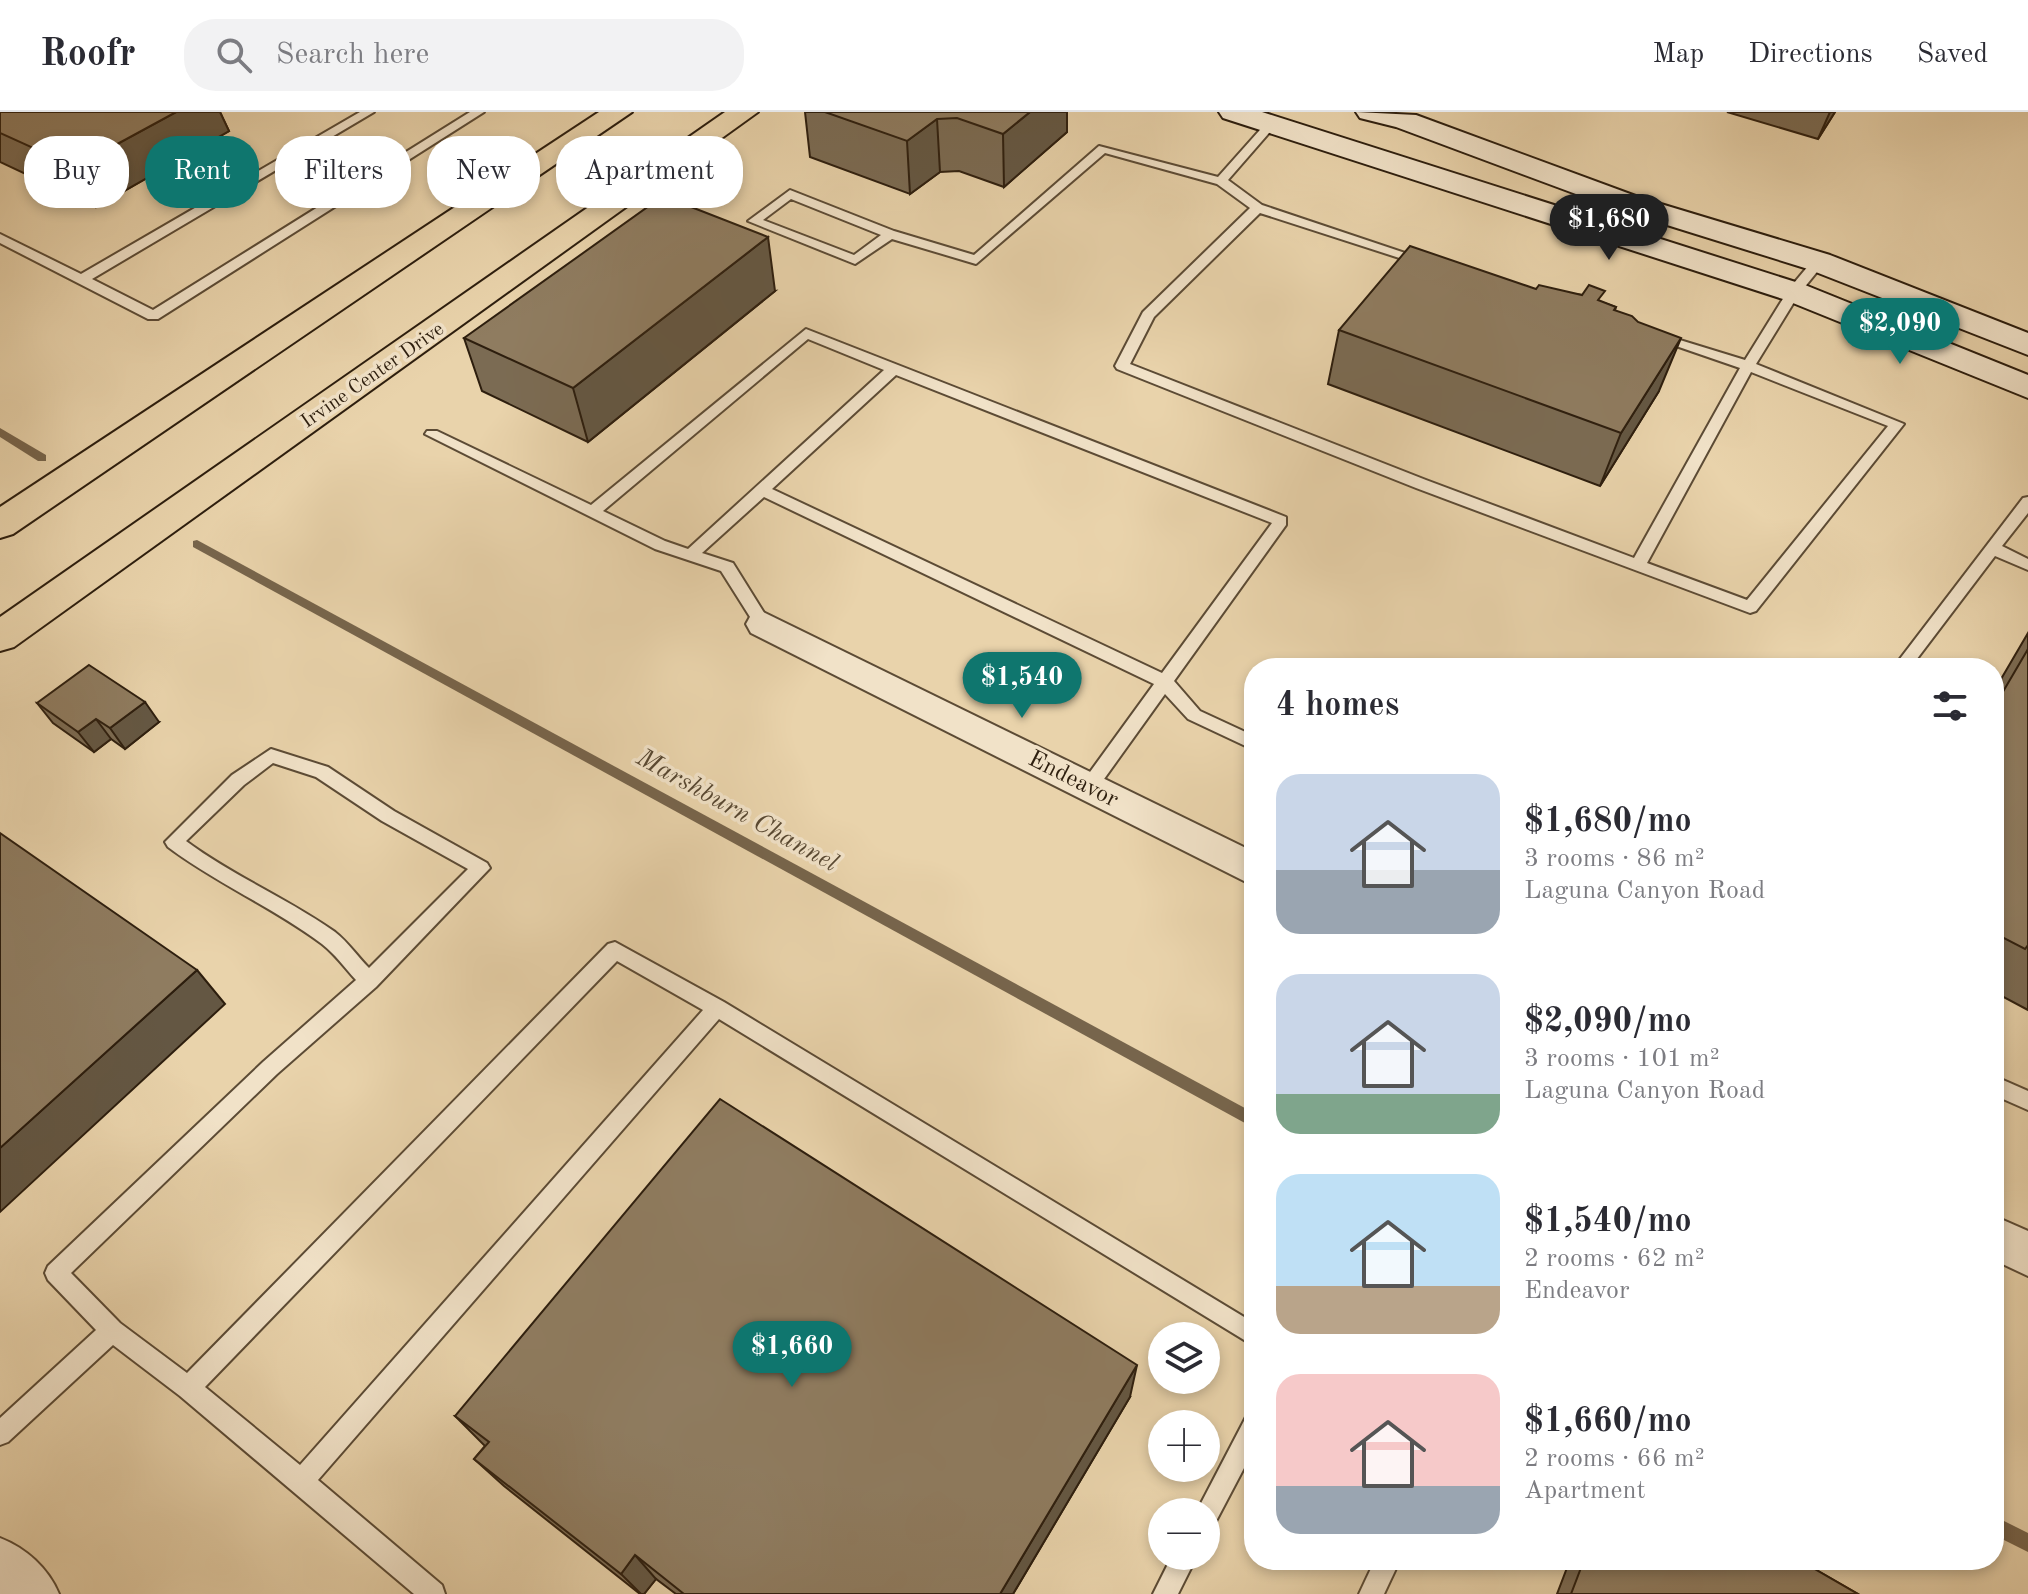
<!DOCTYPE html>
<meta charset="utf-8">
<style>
:root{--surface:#fff;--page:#f2f2f3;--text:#2b2b33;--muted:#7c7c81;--line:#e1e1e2;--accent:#0f766e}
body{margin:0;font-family:"Old Standard TT",serif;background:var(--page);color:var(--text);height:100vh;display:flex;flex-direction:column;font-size:30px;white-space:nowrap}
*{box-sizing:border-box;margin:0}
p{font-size:26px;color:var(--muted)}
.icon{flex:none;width:44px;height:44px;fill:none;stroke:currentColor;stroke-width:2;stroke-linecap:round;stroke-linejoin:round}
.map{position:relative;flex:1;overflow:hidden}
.sheet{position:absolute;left:1244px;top:546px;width:760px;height:912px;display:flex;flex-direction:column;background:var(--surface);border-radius:32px;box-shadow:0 4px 12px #0003}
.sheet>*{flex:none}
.guide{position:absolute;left:24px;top:24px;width:760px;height:72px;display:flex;gap:16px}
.buttons{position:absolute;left:1148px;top:1210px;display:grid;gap:16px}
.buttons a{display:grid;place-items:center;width:72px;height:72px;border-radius:50%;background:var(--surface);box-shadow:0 4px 12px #0003;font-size:40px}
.price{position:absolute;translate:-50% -68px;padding:0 18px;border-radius:28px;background:var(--accent);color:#fff;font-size:26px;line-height:52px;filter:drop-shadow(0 2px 4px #0008)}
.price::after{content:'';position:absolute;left:50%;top:48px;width:24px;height:18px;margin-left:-12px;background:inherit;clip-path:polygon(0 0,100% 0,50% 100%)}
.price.active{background:#222;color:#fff}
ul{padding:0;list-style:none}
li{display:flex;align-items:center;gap:24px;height:200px;padding:0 32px}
li span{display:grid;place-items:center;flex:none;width:224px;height:160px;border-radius:24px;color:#555}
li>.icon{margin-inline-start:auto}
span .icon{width:96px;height:96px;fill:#fffc;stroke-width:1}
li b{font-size:34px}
h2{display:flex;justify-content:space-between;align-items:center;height:96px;padding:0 32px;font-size:34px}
.tag{padding:0 28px;border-radius:32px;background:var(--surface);box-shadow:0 4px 12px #0003;font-size:28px;line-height:72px}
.tag.active{background:var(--accent);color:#fff}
header{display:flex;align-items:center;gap:48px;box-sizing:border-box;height:112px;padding:0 40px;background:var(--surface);border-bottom:2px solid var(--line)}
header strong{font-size:38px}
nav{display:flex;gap:44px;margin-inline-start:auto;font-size:28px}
.search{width:560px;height:72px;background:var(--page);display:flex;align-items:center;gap:20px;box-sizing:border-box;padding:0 28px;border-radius:32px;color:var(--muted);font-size:30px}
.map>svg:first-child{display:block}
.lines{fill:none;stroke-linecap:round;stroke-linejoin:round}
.stream{fill:#77654c;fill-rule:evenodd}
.service-casing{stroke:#5c4b35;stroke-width:4}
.minor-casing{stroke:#5c4b35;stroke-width:4}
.secondary-casing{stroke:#2d1e0e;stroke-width:4}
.primary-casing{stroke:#2d1e0e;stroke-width:4}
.service{fill:#f1e2c8;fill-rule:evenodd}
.minor{fill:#f1e2c8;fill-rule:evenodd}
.secondary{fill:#f1e2c8;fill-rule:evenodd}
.primary{fill:#e9d3ab;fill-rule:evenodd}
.wall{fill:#7b6b53;stroke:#2d1e0e;stroke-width:2}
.shaded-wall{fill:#645743;stroke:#2d1e0e;stroke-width:2}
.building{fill:#8f7c60;stroke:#2d1e0e;stroke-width:2}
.labels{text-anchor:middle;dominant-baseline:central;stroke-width:7;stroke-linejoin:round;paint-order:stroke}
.far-street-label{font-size:20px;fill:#2d1e0e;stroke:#f1e2c8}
.street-label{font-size:24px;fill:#2d1e0e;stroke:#f1e2c8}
.water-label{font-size:26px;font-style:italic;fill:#584832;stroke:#f1e2c8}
</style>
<header>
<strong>Roofr</strong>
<div class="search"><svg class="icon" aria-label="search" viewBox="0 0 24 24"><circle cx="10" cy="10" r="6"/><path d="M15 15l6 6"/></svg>Search here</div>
<nav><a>Map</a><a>Directions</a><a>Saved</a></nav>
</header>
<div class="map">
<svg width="2028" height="1482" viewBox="0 0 2028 1482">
<rect width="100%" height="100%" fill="#e9d3ab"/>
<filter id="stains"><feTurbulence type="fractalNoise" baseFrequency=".0025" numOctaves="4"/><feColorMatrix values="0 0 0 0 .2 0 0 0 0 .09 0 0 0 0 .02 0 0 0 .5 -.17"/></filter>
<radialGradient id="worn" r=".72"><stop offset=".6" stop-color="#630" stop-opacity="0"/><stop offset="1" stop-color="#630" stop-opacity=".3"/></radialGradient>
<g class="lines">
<g class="stream">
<path d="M0,316l46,27v6h-8l-38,-24z"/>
<path d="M197,428l1057,573v15l-1061,-581v-6z"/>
<path d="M1994,1404l34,17v19l-34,-17z"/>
</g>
<defs>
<g id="service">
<path d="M360,0h14l-282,167 61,31 317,-198h14l-326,207h-10l-148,-76v-9l81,40z"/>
<path d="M1271,8l4,2v4l-47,54 34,25 167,56 -11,3 -158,-51 -106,104 -24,47 296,116 208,78 106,-190 -90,-31 7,-4 88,27 44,-71 25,-30 5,-1 6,4 -26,32 -43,70 148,60 -148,187 -6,2 -334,-125 -299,-119 -2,-3 28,-54 107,-104 -33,-24 -112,-31 -129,111 -84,-25 -37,25 -107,-43 42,-31 104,41 80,24 125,-109 119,31 49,-55zM791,87l90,36 -27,20 -91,-35zM1751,260l137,54 -141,174 -100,-37z"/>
<path d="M806,217l480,188v8l-112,156 26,30 54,25v14l-66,-31 -23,-25 -71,99h-12l-3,-5 3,-5 72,-99 -390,-187 -62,56 31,10 38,61 -2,4h-12l-36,-57 -66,-22 -230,-115 2,-3h10l154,74zM808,227l76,31 -196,179 -23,-8 -62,-30zM896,263l376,148 -110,150 -390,-184z"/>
<path d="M2028,385v16l-26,33 26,13v11l-33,-14 -85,112h-17l130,-170z"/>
<path d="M271,637l57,18 66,44 93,52 3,5 -114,119 -99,87 -206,199 49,50 67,50 421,-429 7,-2 109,60 530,321v23l-535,-327 -401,461 124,105 3,9h-31l-234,-198 -67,-51 -105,97 -8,3v-27l96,-88 -48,-50 -3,-7 3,-7 215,-204 93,-82c-11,-12 -21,-26 -34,-36 -49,-37 -105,-60 -154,-97l-3,-5 67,-67zM273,651l43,14 66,44 86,48 -99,99c-11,-11 -21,-26 -34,-36 -48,-34 -102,-56 -149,-91l58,-56zM617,849l86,49 -403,455 -95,-78z"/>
<path d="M1994,964l34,15v19l-34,-15z"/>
<path d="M1254,1302v35l-40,76 -8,4v-17h-10l2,-3 48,-92z"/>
<path d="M1172,1444h25l-19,38h-25z"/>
<path d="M1375,1448h25l-16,34h-25z"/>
</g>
<g id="minor">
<path d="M763,500l491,240v34l-503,-253 -5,-9 5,-9z"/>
<path d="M1994,1104l34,15v45l-34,-16z"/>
<path d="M0,1426c26,10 48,30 59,56h-59z"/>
</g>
<g id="secondary">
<path d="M1219,0h43l543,173 223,90v23l-245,-99 -560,-181z"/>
<path d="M1356,0l60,3 225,83 189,57 198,78v22l-220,-86 -189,-59 -223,-83 -36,-9z"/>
</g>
<g id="primary">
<path d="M599,0h33l-619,422 -13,4v-31z"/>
<path d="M725,0h33l-744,535 -14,4v-34z"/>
</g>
</defs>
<use href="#service" class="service-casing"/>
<use href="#minor" class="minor-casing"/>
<use href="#secondary" class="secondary-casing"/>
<use href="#primary" class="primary-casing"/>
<use href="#service" class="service"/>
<use href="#minor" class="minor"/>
<use href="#secondary" class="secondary"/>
<use href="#primary" class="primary"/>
</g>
<g class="wall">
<path d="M0,0h220l9,19 -133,76 -96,-45z"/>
<path d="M805,0h262v20l-63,55 -45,-16 -19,1 -30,22 -100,-37z"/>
<path d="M1727,0h108l-17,27z"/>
<path d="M1536,177l46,6 34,12 -1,3 44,81 -59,95 -272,-102 11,-54z"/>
<path d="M775,179l-187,151 -106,-51 -18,-53z"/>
<path d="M2028,521v377l-34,-18v-301z"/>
<path d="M37,591l122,19 -34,27 -14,-10 -17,13 -41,-29z"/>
<path d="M1130,1285l-117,197h-337l-20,-15 -12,15h-4l-136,-108 -30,-27 11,-13 -30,-30z"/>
<path d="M1570,1448h229l59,34h-301z"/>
</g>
<g class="shaded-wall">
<path d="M176,0h44l9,19 -133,76 -21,-40z"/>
<path d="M1030,0h37v20l-63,55 -1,-53z"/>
<path d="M1830,0h5l-17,27z"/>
<path d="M937,7l3,53 -30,22 -3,-53z"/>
<path d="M768,125l7,54 -187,151 -15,-54z"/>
<path d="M1681,226l-22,53 -59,95 21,-53z"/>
<path d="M145,590l14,20 -34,27 -15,-21z"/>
<path d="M96,607l15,20 -17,13 -16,-20z"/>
<path d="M197,858l28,34 -225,208v-64z"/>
<path d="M1137,1253l-7,32 -117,197h-13z"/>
<path d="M635,1443l21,24 -12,15h-3l-20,-20z"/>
</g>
<g class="building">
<path d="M0,0h176l-101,55 -75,-34z"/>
<path d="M825,0h205l-27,22 -46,-16 -20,1 -30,22z"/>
<path d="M663,84l105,41 -195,151 -109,-50z"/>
<path d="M1410,134l126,43 3,-4 43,10 7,-10 16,6 -7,9 18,7 -2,3 18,6 6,6 43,16 -60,95 -282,-103z"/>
<path d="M2028,537v296l-3,4 -31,-16v-226z"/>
<path d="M89,553l56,37 -35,26 -14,-9 -18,13 -41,-29z"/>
<path d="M0,721l197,137 -197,178z"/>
<path d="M720,987l417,266 -137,229h-316l-49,-39 -14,19 -147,-115 15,-17 -34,-26z"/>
<path d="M1584,1448h215l59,34h-287z"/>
</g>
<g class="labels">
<g class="far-street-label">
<text transform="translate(373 264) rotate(-35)">Irvine Center Drive</text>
</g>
<g class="street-label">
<text transform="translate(1073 668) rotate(27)">Endeavor</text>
</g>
<g class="water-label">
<text transform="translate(737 699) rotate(29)">Marshburn Channel</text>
</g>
</g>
<rect width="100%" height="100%" filter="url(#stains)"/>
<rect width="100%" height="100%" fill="url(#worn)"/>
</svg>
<div class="buttons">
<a><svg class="icon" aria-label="layers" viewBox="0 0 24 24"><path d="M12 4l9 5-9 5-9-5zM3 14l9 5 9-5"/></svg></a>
<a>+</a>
<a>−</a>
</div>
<b class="price active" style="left:1609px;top:150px">$1,680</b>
<b class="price" style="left:1900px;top:254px">$2,090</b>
<b class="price" style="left:1022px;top:608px">$1,540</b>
<b class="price" style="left:792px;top:1277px">$1,660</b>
<div class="guide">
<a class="tag">Buy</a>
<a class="tag active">Rent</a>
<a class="tag">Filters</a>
<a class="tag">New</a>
<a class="tag">Apartment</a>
</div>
<section class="sheet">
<h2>4 homes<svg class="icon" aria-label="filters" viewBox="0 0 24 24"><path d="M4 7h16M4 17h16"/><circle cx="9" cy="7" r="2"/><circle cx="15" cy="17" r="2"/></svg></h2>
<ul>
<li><span style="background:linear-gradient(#c9d6e8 60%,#9aa5b1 0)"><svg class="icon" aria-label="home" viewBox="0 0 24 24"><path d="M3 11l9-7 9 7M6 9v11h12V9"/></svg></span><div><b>$1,680/mo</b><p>3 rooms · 86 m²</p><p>Laguna Canyon Road</p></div></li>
<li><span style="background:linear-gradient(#c9d6e8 75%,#7fa58c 0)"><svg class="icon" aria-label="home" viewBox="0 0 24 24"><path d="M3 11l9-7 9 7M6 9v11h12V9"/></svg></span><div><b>$2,090/mo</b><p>3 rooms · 101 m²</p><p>Laguna Canyon Road</p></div></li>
<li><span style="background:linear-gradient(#bfe0f5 70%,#b9a48a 0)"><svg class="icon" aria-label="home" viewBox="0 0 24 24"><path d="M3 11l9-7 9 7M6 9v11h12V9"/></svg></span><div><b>$1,540/mo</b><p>2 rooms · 62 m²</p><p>Endeavor</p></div></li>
<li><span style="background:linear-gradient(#f6c9c9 70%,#9aa5b1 0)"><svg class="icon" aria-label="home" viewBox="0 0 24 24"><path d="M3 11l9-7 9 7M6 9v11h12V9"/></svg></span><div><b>$1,660/mo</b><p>2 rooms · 66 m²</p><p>Apartment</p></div></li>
</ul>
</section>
</div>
